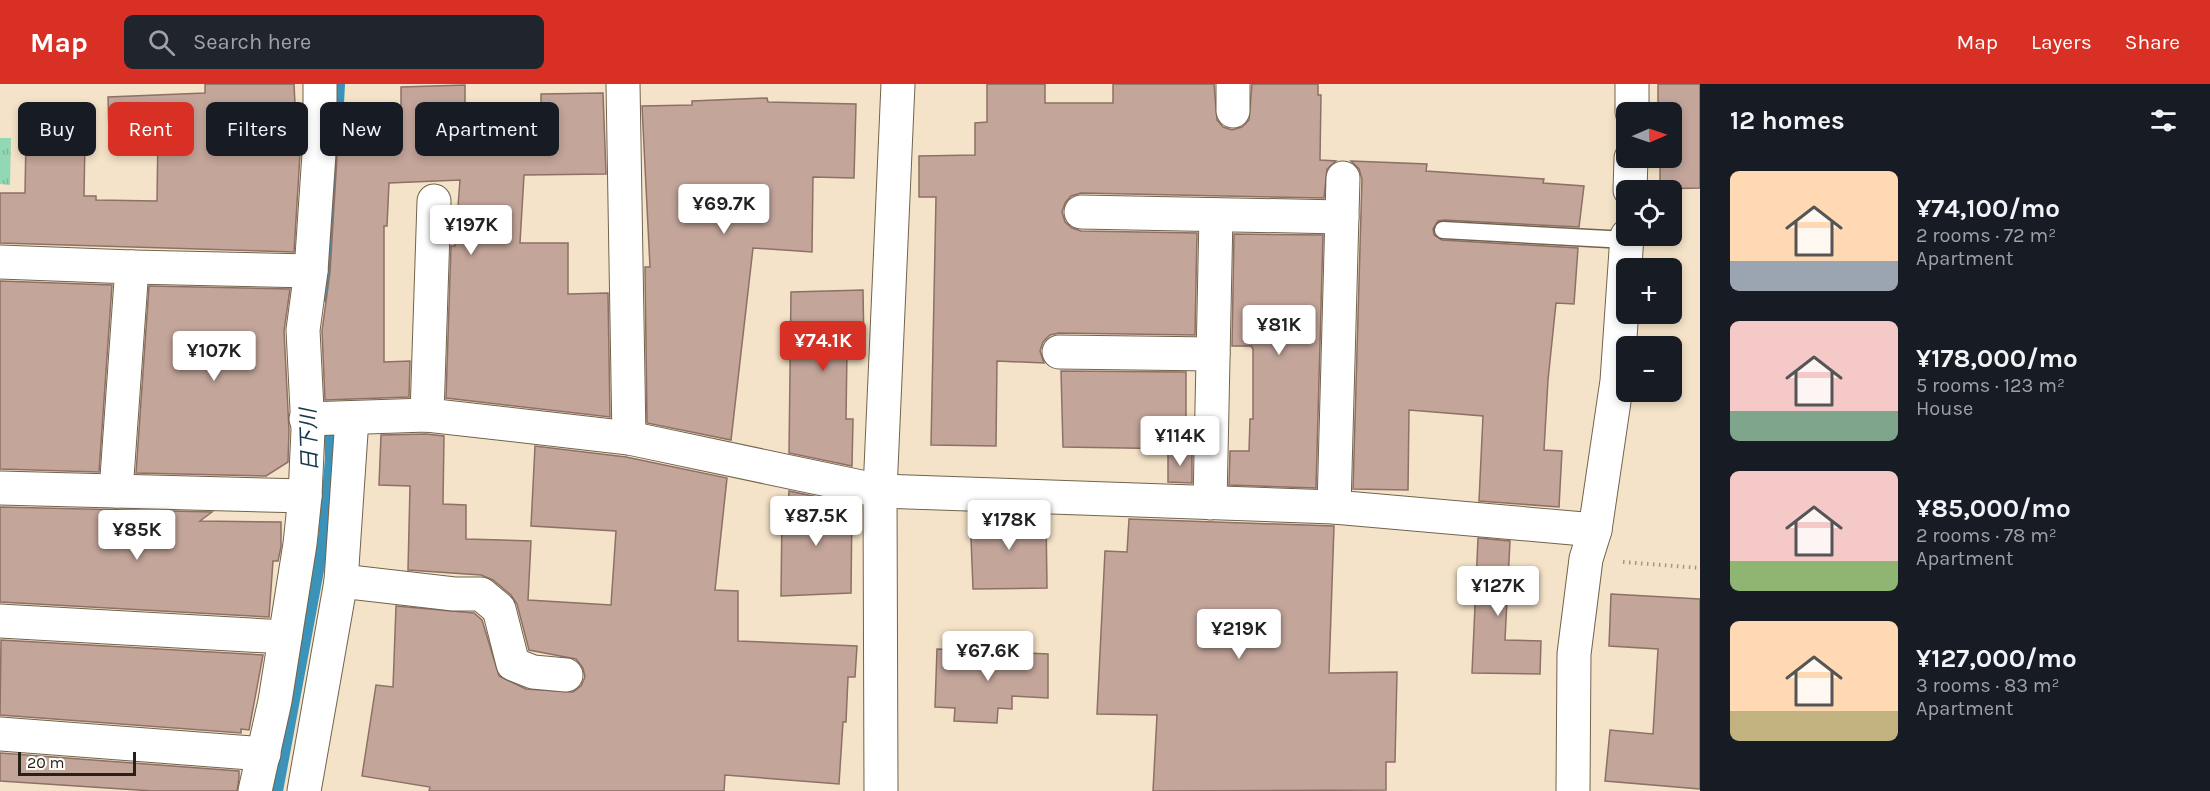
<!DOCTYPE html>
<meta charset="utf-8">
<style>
:root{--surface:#171b24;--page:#20242c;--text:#f1f3f6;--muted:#9ea1a6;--accent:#d93025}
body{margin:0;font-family:Karla,"Noto Sans JP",sans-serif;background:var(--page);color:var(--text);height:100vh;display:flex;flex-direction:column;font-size:22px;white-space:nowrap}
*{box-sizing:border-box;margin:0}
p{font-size:20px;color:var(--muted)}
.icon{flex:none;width:33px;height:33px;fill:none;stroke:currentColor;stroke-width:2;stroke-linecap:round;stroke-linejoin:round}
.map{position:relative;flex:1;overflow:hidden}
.side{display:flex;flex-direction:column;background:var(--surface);width:510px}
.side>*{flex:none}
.guide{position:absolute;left:18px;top:18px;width:570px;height:54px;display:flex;gap:12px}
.needle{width:39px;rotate:88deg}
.controls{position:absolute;left:1616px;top:18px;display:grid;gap:12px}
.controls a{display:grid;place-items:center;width:66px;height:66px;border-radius:9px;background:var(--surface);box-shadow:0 3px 9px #0003;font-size:30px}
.scale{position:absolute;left:18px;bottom:15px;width:118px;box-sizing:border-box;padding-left:6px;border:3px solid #272117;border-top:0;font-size:16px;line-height:21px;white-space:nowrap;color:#272117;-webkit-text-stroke:4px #fff;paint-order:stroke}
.price{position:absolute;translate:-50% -51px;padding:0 14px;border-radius:6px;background:#fff;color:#222;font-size:20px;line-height:39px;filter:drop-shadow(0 2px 3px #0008)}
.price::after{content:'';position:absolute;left:50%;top:36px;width:18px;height:14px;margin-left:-9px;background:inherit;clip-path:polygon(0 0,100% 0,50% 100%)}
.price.on{background:var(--accent);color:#fff}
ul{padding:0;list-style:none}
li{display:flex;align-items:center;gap:18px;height:150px;padding:0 30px}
li span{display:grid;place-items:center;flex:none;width:168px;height:120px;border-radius:9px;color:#555}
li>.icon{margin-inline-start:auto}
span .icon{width:72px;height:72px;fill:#fffc;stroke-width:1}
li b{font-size:26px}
h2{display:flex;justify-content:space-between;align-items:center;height:72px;padding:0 30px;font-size:26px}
.pill{padding:0 21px;border-radius:9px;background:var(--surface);box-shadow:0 3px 9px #0003;font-size:21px;line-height:54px}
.pill.on{background:var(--accent);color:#fff}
header{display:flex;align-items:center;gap:36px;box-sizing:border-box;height:84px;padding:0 30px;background:var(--accent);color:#fff}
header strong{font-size:28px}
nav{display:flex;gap:33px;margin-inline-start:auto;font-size:21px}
.search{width:420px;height:54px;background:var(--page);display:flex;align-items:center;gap:15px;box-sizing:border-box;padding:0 21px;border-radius:9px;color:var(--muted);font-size:22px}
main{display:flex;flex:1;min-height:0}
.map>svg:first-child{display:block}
.grass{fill:url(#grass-tufts)}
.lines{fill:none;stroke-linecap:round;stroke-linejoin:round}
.stream{stroke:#3b93b9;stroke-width:12}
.building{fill:#c3a59a;stroke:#8d7066;stroke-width:1.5}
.lane-casing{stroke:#72634c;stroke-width:19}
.street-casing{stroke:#72634c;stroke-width:35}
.path{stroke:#a49783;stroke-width:4;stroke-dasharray:1.5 4.5;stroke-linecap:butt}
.lane{stroke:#fff;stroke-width:16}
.street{stroke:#fff;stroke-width:33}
.labels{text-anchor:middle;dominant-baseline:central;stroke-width:4.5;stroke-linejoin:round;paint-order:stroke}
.water-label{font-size:21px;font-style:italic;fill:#143a4b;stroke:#fff}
</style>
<header>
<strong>Map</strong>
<div class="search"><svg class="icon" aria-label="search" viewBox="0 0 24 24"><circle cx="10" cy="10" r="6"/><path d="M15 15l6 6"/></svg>Search here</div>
<nav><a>Map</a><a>Layers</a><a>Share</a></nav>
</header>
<main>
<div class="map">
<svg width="1700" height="707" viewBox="0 0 1700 707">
<defs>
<pattern id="grass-tufts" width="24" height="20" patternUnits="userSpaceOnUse" patternTransform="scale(1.5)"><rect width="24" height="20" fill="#92d8b5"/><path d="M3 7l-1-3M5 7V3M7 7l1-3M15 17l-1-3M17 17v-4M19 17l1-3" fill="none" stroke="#7eb99b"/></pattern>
</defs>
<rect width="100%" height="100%" fill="#f4e3c8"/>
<path class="grass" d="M0,54h11l-1,47 -10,-1z"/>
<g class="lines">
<g class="stream">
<path d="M328,213l11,-213"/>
<path d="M277,707l47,-253 7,-80 -1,-39"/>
</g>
</g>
<g class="building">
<path d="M205,0h89l2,40h5v14l-7,114 -294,-9v-50h25l1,-56 59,1 -1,58h12v4l61,1 1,-69 -49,1 -1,-36 97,-4z"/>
<path d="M987,0h58v19h68v-19h101l3,36 6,7 9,3 10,-3 7,-7 3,-36h66v11h3l-1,65 16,1 -9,8 -3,29 -243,-5 -10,3 -6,7 -3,9 3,10 7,6 9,3 116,2 -2,102 -136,-2 -9,2 -7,7 -3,9 4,12 -47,-2 -1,85 -65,-1 5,-248h-17v-41l56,-1v-32l12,-1z"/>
<path d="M1658,0h42v104l-40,1v-31h11v-46h-13z"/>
<path d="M465,1v33l76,1v-25l62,-1 3,81 -82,1 -4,68h48v51l40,-1 2,124 -164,-19 5,-152h4l5,-66 -71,3 -2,43h-3v136l26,-1 -1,36 -84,3 -3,-69 8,-59 9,-148 62,1v-38z"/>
<path d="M767,14l1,4 88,2 -2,74 -41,-1 -1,75 -59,-4 -22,192 -84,-17 -2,-156h5l-8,-161 50,-1v-4z"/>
<path d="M1351,77l76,3 -1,7 118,8 -1,4 41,3 -5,41 -135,-7 -6,1 -5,8 1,6 8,5 136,8 -4,56 -18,-1 -8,77 -4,70 18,1 -3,56 -80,-6 4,-85 -74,-6 -1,80 -55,-1 9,-310 -3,-10z"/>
<path d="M1234,150l89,1 -7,253 -87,-3 1,-34h19l1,-32h3v-70l-2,-3h-19z"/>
<path d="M0,197l112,4 -13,187 -99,-3z"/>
<path d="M149,202l141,3 -6,42 5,99 -1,32 -22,14 -130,-3z"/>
<path d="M863,206l1,59 -17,1 -1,69h7l-1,47 -63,-13 2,-161z"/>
<path d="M1061,287l125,1v77l-123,-2z"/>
<path d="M426,350l18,2 -1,68 23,1v34l65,2 -3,59 83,5 5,-74 -85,-5 4,-80 91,11 101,21 -12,112 23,1v50l119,5 -2,31h-7l-2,45h-3l-4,62 -114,-9 -1,16h-295l1,-4 -68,-11 14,-91 17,2 3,-81 78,7 8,7 17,56 27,13 47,3 8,-6 4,-9 -2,-9 -7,-9 -47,-9 -12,-46 -6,-9 -18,-15 -12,-5 -73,-5 2,-84 -31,-1 2,-50z"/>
<path d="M1168,367h24v32l-24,-1z"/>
<path d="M789,407l63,13 -1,89 -70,3 1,-82h6z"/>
<path d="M0,423l212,5 -12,9 81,1v25l-3,14h-5l-4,56 -269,-15z"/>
<path d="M970,429l76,3 1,72 -74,1z"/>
<path d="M1129,435l205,7 -5,147 68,-1 -2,90h-9v28l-233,1 4,-76 -60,-1 8,-163 22,1z"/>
<path d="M1478,454l32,3 -5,99 36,1 -1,33 -68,-1z"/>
<path d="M1611,510l89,5v190l-95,-8 5,-51 43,4 5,-85 -49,-3z"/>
<path d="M1,556l262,15 -14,75 -8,-1v4l-241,-18z"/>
<path d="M937,565l111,5v44l-36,-2v13l-14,-1 -1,15 -43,-2 1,-13 -20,-1z"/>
<path d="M0,669l239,18v7l-2,13h-84l-153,-10z"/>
</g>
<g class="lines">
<defs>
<path id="lane" d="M1443,146l184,10"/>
<g id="street">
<path d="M623,0l6,354"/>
<path d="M1233,0v27"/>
<path d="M1632,28v-28"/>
<path d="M1630,106l1,-32"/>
<path d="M1081,128l261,5"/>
<path d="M0,178l132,5 -16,224"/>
<path d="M132,183l179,4"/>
<path d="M1059,268l154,2"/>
<path d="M427,331l7,-214"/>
<path d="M306,335l121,-4 202,23 251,53 454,16 261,23"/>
<path d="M0,404l305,8"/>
<path d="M1210,419l6,-288"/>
<path d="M1334,423l9,-329"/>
<path d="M341,497l113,13h27l18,15 14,55 20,8 33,3"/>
<path d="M0,537l285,16"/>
<path d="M0,650l264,20"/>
<path d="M255,707l20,-90 25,-157 5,-48 3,-66 -5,-100 8,-59 9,-132v-55"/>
<path d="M304,707l37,-210 11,-163"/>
<path d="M881,707l-1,-300 18,-407"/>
<path d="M1573,707l1,-137 12,-95 9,-29 22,-149 10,-145"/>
</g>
</defs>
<use href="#lane" class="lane-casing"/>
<use href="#street" class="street-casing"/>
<path class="path" d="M1623,478l77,6"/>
<use href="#lane" class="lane"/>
<use href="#street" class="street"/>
</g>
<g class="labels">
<g class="water-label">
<text transform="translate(309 356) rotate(-92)">日下川</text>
</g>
</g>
</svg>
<div class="controls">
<a><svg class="needle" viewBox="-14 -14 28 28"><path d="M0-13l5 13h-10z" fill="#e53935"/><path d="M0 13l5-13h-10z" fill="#9ea1a6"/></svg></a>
<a><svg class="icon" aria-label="locate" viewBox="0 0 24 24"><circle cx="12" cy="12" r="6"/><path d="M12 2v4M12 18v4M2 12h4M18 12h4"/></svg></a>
<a>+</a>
<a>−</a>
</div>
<div class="scale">20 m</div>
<b class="price" style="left:724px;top:151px">¥69.7K</b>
<b class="price" style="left:471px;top:172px">¥197K</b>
<b class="price" style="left:1279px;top:272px">¥81K</b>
<b class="price on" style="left:823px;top:288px">¥74.1K</b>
<b class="price" style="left:214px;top:298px">¥107K</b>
<b class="price" style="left:1180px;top:383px">¥114K</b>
<b class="price" style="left:816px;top:463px">¥87.5K</b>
<b class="price" style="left:1009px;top:467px">¥178K</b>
<b class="price" style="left:137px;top:477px">¥85K</b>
<b class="price" style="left:1498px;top:533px">¥127K</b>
<b class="price" style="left:1239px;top:576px">¥219K</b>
<b class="price" style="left:988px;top:598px">¥67.6K</b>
<div class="guide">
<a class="pill">Buy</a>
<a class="pill on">Rent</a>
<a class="pill">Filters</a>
<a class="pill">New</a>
<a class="pill">Apartment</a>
</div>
</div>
<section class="side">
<h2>12 homes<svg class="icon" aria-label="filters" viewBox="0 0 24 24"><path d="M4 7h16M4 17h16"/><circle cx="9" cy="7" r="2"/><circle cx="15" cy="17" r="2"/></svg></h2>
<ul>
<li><span style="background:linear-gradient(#ffd9b3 75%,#9aa5b1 0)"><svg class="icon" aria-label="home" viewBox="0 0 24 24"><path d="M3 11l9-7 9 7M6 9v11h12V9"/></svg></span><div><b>¥74,100/mo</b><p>2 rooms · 72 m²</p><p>Apartment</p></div></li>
<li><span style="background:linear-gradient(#f6c9c9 75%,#7fa58c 0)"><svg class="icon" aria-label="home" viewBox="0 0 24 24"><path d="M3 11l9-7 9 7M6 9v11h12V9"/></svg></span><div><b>¥178,000/mo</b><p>5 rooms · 123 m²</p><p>House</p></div></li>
<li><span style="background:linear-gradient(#f6c9c9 75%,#8fb573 0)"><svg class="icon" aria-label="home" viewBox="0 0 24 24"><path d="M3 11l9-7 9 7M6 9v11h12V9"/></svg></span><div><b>¥85,000/mo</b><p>2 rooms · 78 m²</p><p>Apartment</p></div></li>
<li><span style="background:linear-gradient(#ffd9b3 75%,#c2b280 0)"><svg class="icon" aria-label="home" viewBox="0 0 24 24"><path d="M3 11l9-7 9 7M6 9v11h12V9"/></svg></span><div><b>¥127,000/mo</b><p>3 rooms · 83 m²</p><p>Apartment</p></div></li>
</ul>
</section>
</main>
